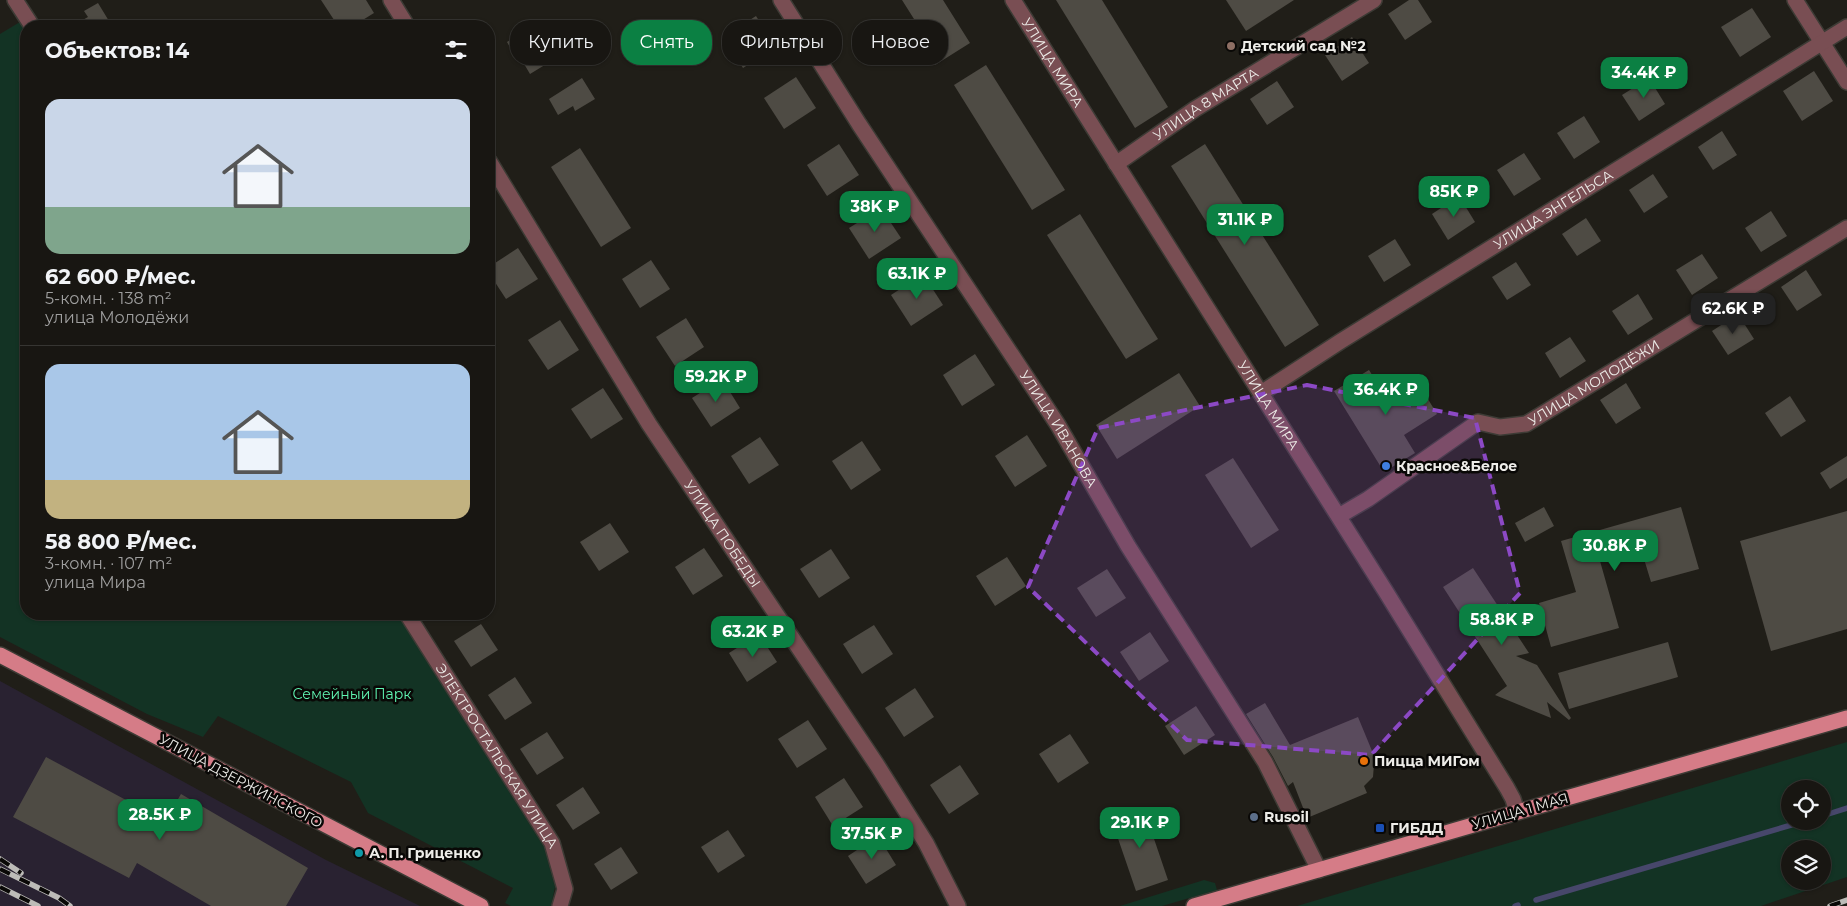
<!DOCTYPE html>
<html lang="ru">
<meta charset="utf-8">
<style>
:root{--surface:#181612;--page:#211f1b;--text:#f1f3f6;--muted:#9f9f9f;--line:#363532;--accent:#0b8043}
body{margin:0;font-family:Montserrat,sans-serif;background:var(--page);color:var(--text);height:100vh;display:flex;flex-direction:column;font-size:19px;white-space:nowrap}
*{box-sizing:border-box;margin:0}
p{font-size:16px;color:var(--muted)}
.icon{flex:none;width:28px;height:28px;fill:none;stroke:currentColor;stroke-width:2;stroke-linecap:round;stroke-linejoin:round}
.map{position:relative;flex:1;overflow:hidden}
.sheet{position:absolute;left:20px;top:20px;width:475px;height:600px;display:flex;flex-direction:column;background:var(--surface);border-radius:20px;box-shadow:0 1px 4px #0004,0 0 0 1px var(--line)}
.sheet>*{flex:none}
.banner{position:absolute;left:510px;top:20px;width:475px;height:45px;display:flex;gap:10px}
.buttons{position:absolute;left:1781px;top:780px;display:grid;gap:10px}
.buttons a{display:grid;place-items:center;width:50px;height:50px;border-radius:50%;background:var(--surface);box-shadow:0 1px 4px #0004,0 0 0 1px var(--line);font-size:25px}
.price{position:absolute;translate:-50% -42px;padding:0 11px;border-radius:10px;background:var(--accent);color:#fff;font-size:16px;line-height:32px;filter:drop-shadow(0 1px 2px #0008)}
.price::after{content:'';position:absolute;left:50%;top:30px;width:15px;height:11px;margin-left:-8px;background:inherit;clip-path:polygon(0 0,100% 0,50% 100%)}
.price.selected{background:#222;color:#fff}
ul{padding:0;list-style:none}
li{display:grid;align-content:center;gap:10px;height:265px;padding:0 25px}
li+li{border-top:1px solid var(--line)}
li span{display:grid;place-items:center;height:155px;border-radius:15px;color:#555}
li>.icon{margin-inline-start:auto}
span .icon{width:90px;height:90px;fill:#fffc;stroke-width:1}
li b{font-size:21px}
h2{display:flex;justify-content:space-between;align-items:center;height:60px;padding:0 25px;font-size:21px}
.tag{padding:0 18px;border-radius:20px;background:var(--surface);box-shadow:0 1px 4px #0004,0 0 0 1px var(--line);font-size:18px;line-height:45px}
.tag.selected{background:var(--accent);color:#fff}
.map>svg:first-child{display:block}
.industrial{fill:#292231}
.green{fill:#133324;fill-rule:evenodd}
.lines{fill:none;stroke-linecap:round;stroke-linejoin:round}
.stream{stroke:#47476b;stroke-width:5.5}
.building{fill:#4e4b44}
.minor-casing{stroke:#3d3b35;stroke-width:18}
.major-casing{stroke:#3d3b35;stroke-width:18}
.minor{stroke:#794e53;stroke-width:15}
.major{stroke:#d57c87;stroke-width:15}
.rail-casing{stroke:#bdbcb8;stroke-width:5.5}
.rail{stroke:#090806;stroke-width:4;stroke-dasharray:11;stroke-linecap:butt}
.marked{fill:#8c49c5;fill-opacity:0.2;stroke:#8c49c5;stroke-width:4;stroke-dasharray:10 6;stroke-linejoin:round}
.education-dot{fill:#8d6e63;stroke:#090806;stroke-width:2}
.shop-dot{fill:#3f7fe0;stroke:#090806;stroke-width:2}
.food-dot{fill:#e8710a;stroke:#090806;stroke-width:2}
.service-dot{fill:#5c6f8a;stroke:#090806;stroke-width:2}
.transit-dot{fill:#1a4fb4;stroke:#090806;stroke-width:2}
.culture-dot{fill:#0f9aa8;stroke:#090806;stroke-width:2}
.labels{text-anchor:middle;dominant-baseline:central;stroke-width:5;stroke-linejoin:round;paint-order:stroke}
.poi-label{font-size:14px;font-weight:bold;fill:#edece8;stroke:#090806;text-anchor:start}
.street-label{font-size:14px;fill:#edece8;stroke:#090806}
.park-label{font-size:14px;fill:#60f6b3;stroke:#090806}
</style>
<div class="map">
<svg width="1847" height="906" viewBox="0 0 1847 906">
<rect width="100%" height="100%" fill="#201e18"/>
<path class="industrial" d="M0,681l326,179 94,46h-420z"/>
<g class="green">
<path d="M20,22l6,9v583h371l147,233 11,40 -4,19h-40l-6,-3 8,-15 -145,-75 -17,-31 -133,-66 -15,21 -56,-23 -147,-77v-603z"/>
<path d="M1847,742v135l-86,29h-464zM1790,789h32v32h-32zM1790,849h32v32h-32z"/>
<path d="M1204,880l11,3 2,7 -55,16h-42z"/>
</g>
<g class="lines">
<g class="stream">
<path d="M1822,816l25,-8"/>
<path d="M1536,900l269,-79"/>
<path d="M1515,906l3,-1"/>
</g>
</g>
<g class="building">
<path d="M321,0h45l8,13 -21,13h-15z"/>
<path d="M902,0h41l27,43 -35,22 -14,-24 5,-3z"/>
<path d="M1056,0h46l66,107 -33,21z"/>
<path d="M1226,0h68l-48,31z"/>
<path d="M1409,0h9l14,22 -27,18 -17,-26z"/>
<path d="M98,3l14,23h-40l16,-9 -4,-6z"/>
<path d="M1752,8l19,29 -31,20 -19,-30z"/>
<path d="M756,16l20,31 -33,21 -20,-31z"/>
<path d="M532,26l7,12 4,1 4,6 -1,4 7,11 -23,14 -13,-22 -5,-1 -5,-9z"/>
<path d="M1352,37l17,26 -27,18 -17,-26z"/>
<path d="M986,65l79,125 -33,20 -78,-125z"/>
<path d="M1814,71l19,30 -31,20 -19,-30z"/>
<path d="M796,77l20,31 -32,21 -20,-31z"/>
<path d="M582,78l13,21 -20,12 -2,-5 -15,9 -9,-16z"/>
<path d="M1649,78l16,26 -26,17 -17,-26z"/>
<path d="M1277,81l17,26 -27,18 -17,-26z"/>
<path d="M1584,116l16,26 -26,17 -17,-26z"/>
<path d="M1722,131l15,24 -24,15 -15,-23z"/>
<path d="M839,144l20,31 -32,21 -20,-31z"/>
<path d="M1205,144l114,181 -34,22 -114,-181z"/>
<path d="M580,148l51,80 -30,19 -50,-80z"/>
<path d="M1524,153l17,26 -27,17 -17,-26z"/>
<path d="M1653,174l15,23 -24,16 -15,-23z"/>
<path d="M1459,196l16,26 -27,18 -16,-26z"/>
<path d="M881,208l20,30 -32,21 -20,-31z"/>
<path d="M1771,211l16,25 -26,16 -16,-24z"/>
<path d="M1080,214l78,125 -32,20 -79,-124z"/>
<path d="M1586,218l15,23 -24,15 -15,-22z"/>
<path d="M1395,239l16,26 -27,17 -16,-26z"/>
<path d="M518,248l20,31 -32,20 -17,-26v-6z"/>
<path d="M1702,254l16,24 -26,17 -16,-25z"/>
<path d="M651,260l19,29 -30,19 -18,-29z"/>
<path d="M1516,262l15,23 -24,15 -15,-23z"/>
<path d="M1806,270l16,25 -25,16 -16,-24z"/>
<path d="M923,274l20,31 -32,21 -20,-31z"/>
<path d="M1638,294l15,25 -25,16 -16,-24z"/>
<path d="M1738,314l16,25 -26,16 -16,-24z"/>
<path d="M686,318l18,29 -29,19 -19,-29z"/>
<path d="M560,320l19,30 -31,20 -20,-30z"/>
<path d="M1570,337l16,24 -26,17 -15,-25z"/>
<path d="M975,354l20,31 -33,21 -19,-31z"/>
<path d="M1369,370l16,25 29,-19 23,38 -33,21 11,18 -31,19 -50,-81z"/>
<path d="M1179,373l21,33 -83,53 -21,-34z"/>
<path d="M722,379l18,29 -29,19 -19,-29z"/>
<path d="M1626,383l15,25 -25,16 -16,-24z"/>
<path d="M603,388l20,31 -32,20 -20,-30z"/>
<path d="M1790,396l16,25 -25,16 -16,-24z"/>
<path d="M1027,435l20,31 -32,21 -20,-31z"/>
<path d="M760,437l19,28 -30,19 -18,-28z"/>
<path d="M862,441l19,29 -30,20 -19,-29z"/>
<path d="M1847,456v22l-17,11 -10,-16z"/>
<path d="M1233,458l46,72 -28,18 -46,-73z"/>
<path d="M1544,507l10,19 -29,16 -10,-19z"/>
<path d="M1681,507l18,62 -48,13 -10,-33 -41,12 19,67 -68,19 -12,-44 37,-11 -15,-51z"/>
<path d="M1847,511v118l-76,22 -31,-110z"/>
<path d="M610,523l19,29 -30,19 -19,-29z"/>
<path d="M704,548l19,28 -30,19 -18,-28z"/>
<path d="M831,549l19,29 -31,20 -19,-29z"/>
<path d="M1007,557l19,29 -31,20 -19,-30z"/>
<path d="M1473,568l56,85 -13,3 21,9 34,53 -2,2 -22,-18 4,16 -56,-23 12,-9 -64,-99z"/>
<path d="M1107,569l19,29 -30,19 -19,-29z"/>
<path d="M481,624l17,26 -27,17 -17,-26z"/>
<path d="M874,625l19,29 -31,20 -19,-30z"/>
<path d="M1150,632l19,29 -30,20 -19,-29z"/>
<path d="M759,634l18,28 -30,20 -18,-29z"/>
<path d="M1668,642l10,35 -109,32 -11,-36z"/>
<path d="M515,677l17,26 -27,17 -17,-25z"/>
<path d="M915,688l19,29 -30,20 -19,-29z"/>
<path d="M1265,703l25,42 68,-28 19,46 -3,1 -1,13 -9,9 3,7 -60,25 -14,-36 -5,4 -15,-29 -27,-43z"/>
<path d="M1196,706l19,29 -31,20 -19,-29z"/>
<path d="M808,720l19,29 -30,19 -19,-29z"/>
<path d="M547,732l17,26 -27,17 -17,-26z"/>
<path d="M1070,734l19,29 -31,20 -19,-29z"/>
<path d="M46,757l119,64 16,-27 127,74 -22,38h-75l-74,-43 -8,15 -116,-61z"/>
<path d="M960,765l19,29 -30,20 -19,-29z"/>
<path d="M844,778l19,29 -30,19 -18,-29z"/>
<path d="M583,787l17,26 -27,17 -17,-25z"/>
<path d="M1145,807l7,20h-2l18,53 -32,11 -25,-73z"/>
<path d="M728,830l17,26 -27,17 -17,-26z"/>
<path d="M878,836l18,29 -30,19 -18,-28z"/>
<path d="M621,847l17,26 -27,17 -17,-26z"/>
</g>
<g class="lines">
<defs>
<g id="minor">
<path d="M15,0l17,26"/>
<path d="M391,0l16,26"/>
<path id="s1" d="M781,0l78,124 199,301 70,121 137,216 54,108"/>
<path id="s2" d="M1013,0l373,592 121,196 6,11 4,13"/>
<path d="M1795,0l52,82"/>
<path id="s3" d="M489,161l160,263 228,341 49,78 32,63"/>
<path id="s4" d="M1116,164l79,-55 179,-109"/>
<path id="s5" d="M1261,393l80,-52 506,-314"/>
<path id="s6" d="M1339,516l29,-17 110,-77 22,5 26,-3 321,-196"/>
<path id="s7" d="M407,614l145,229 13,46 -5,17"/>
</g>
<g id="major">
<path d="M0,655l481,251"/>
<path d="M1194,906l355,-103 298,-85"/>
</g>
</defs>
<use href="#minor" class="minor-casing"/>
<use href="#major" class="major-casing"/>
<use href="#minor" class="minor"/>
<use href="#major" class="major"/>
<defs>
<g id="rail">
<path d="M0,859l21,14"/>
<path d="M0,869l59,29 11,8"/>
<path d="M0,887l38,19"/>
<path d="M1830,906l17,-6"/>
</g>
</defs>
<use href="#rail" class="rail-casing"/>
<use href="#rail" class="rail"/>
</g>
<path class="marked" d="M1307,385l168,33 45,175 -149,162 -184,-15 -159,-153 70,-159z"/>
<circle class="education-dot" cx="1231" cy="46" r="5"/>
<circle class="shop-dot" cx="1386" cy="466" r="5"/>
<circle class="food-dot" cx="1364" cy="761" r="5"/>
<circle class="service-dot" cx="1254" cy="817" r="5"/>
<rect class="transit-dot" x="1375" y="823" width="10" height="10" rx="2.5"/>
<circle class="culture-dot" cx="359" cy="853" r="5"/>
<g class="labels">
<g class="poi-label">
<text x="1241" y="46">Детский сад №2</text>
<text x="1396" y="466">Красное&amp;Белое</text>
<text x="1374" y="761">Пицца МИГом</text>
<text x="1264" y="817">Rusoil</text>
<text x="1390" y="828">ГИБДД</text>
<text x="369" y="853">А. П. Гриценко</text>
</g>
<g class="street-label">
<text stroke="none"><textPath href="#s2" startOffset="74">УЛИЦА МИРА</textPath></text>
<text stroke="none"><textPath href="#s4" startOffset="108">УЛИЦА 8 МАРТА</textPath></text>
<text stroke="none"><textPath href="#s5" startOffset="345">УЛИЦА ЭНГЕЛЬСА</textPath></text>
<text stroke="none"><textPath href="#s6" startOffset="296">УЛИЦА МОЛОДЁЖИ</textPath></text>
<text stroke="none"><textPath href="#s2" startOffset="479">УЛИЦА МИРА</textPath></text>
<text stroke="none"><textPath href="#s1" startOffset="511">УЛИЦА ИВАНОВА</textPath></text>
<text stroke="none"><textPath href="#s3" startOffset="440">УЛИЦА ПОБЕДЫ</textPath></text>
<text stroke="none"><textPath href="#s7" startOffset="168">ЭЛЕКТРОСТАЛЬСКАЯ УЛИЦА</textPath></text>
<text transform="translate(241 781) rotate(28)">УЛИЦА ДЗЕРЖИНСКОГО</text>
<text transform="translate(1520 811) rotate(-16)">УЛИЦА 1 МАЯ</text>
</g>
<g class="park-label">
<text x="352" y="694">Семейный Парк</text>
</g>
</g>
</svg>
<div class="buttons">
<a><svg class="icon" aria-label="locate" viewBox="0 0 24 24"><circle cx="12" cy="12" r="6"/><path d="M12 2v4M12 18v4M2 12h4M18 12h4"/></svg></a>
<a><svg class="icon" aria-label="layers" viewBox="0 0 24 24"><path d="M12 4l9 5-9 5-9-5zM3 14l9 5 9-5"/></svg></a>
</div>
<b class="price" style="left:1644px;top:99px">34.4K ₽</b>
<b class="price" style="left:1454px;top:218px">85K ₽</b>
<b class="price" style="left:875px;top:233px">38K ₽</b>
<b class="price" style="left:1245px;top:246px">31.1K ₽</b>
<b class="price" style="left:917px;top:300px">63.1K ₽</b>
<b class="price selected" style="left:1733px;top:335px">62.6K ₽</b>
<b class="price" style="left:716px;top:403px">59.2K ₽</b>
<b class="price" style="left:1386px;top:416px">36.4K ₽</b>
<b class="price" style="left:1615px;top:572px">30.8K ₽</b>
<b class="price" style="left:1502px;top:646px">58.8K ₽</b>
<b class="price" style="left:753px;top:658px">63.2K ₽</b>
<b class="price" style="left:160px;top:841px">28.5K ₽</b>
<b class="price" style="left:1140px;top:849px">29.1K ₽</b>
<b class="price" style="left:872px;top:860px">37.5K ₽</b>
<div class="banner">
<a class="tag">Купить</a>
<a class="tag selected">Снять</a>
<a class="tag">Фильтры</a>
<a class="tag">Новое</a>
</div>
<section class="sheet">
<h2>Объектов: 14<svg class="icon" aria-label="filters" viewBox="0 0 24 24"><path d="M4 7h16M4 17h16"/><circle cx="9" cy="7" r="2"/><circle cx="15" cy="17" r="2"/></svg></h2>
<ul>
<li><span style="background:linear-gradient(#c9d6e8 70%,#7fa58c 0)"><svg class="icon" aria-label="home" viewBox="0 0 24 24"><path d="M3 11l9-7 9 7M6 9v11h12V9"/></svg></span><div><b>62 600 ₽/мес.</b><p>5-комн. · 138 m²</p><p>улица Молодёжи</p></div></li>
<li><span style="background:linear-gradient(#a9c7e8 75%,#c2b280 0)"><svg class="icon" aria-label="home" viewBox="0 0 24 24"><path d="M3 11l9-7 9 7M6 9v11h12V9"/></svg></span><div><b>58 800 ₽/мес.</b><p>3-комн. · 107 m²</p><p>улица Мира</p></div></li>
</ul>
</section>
</div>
